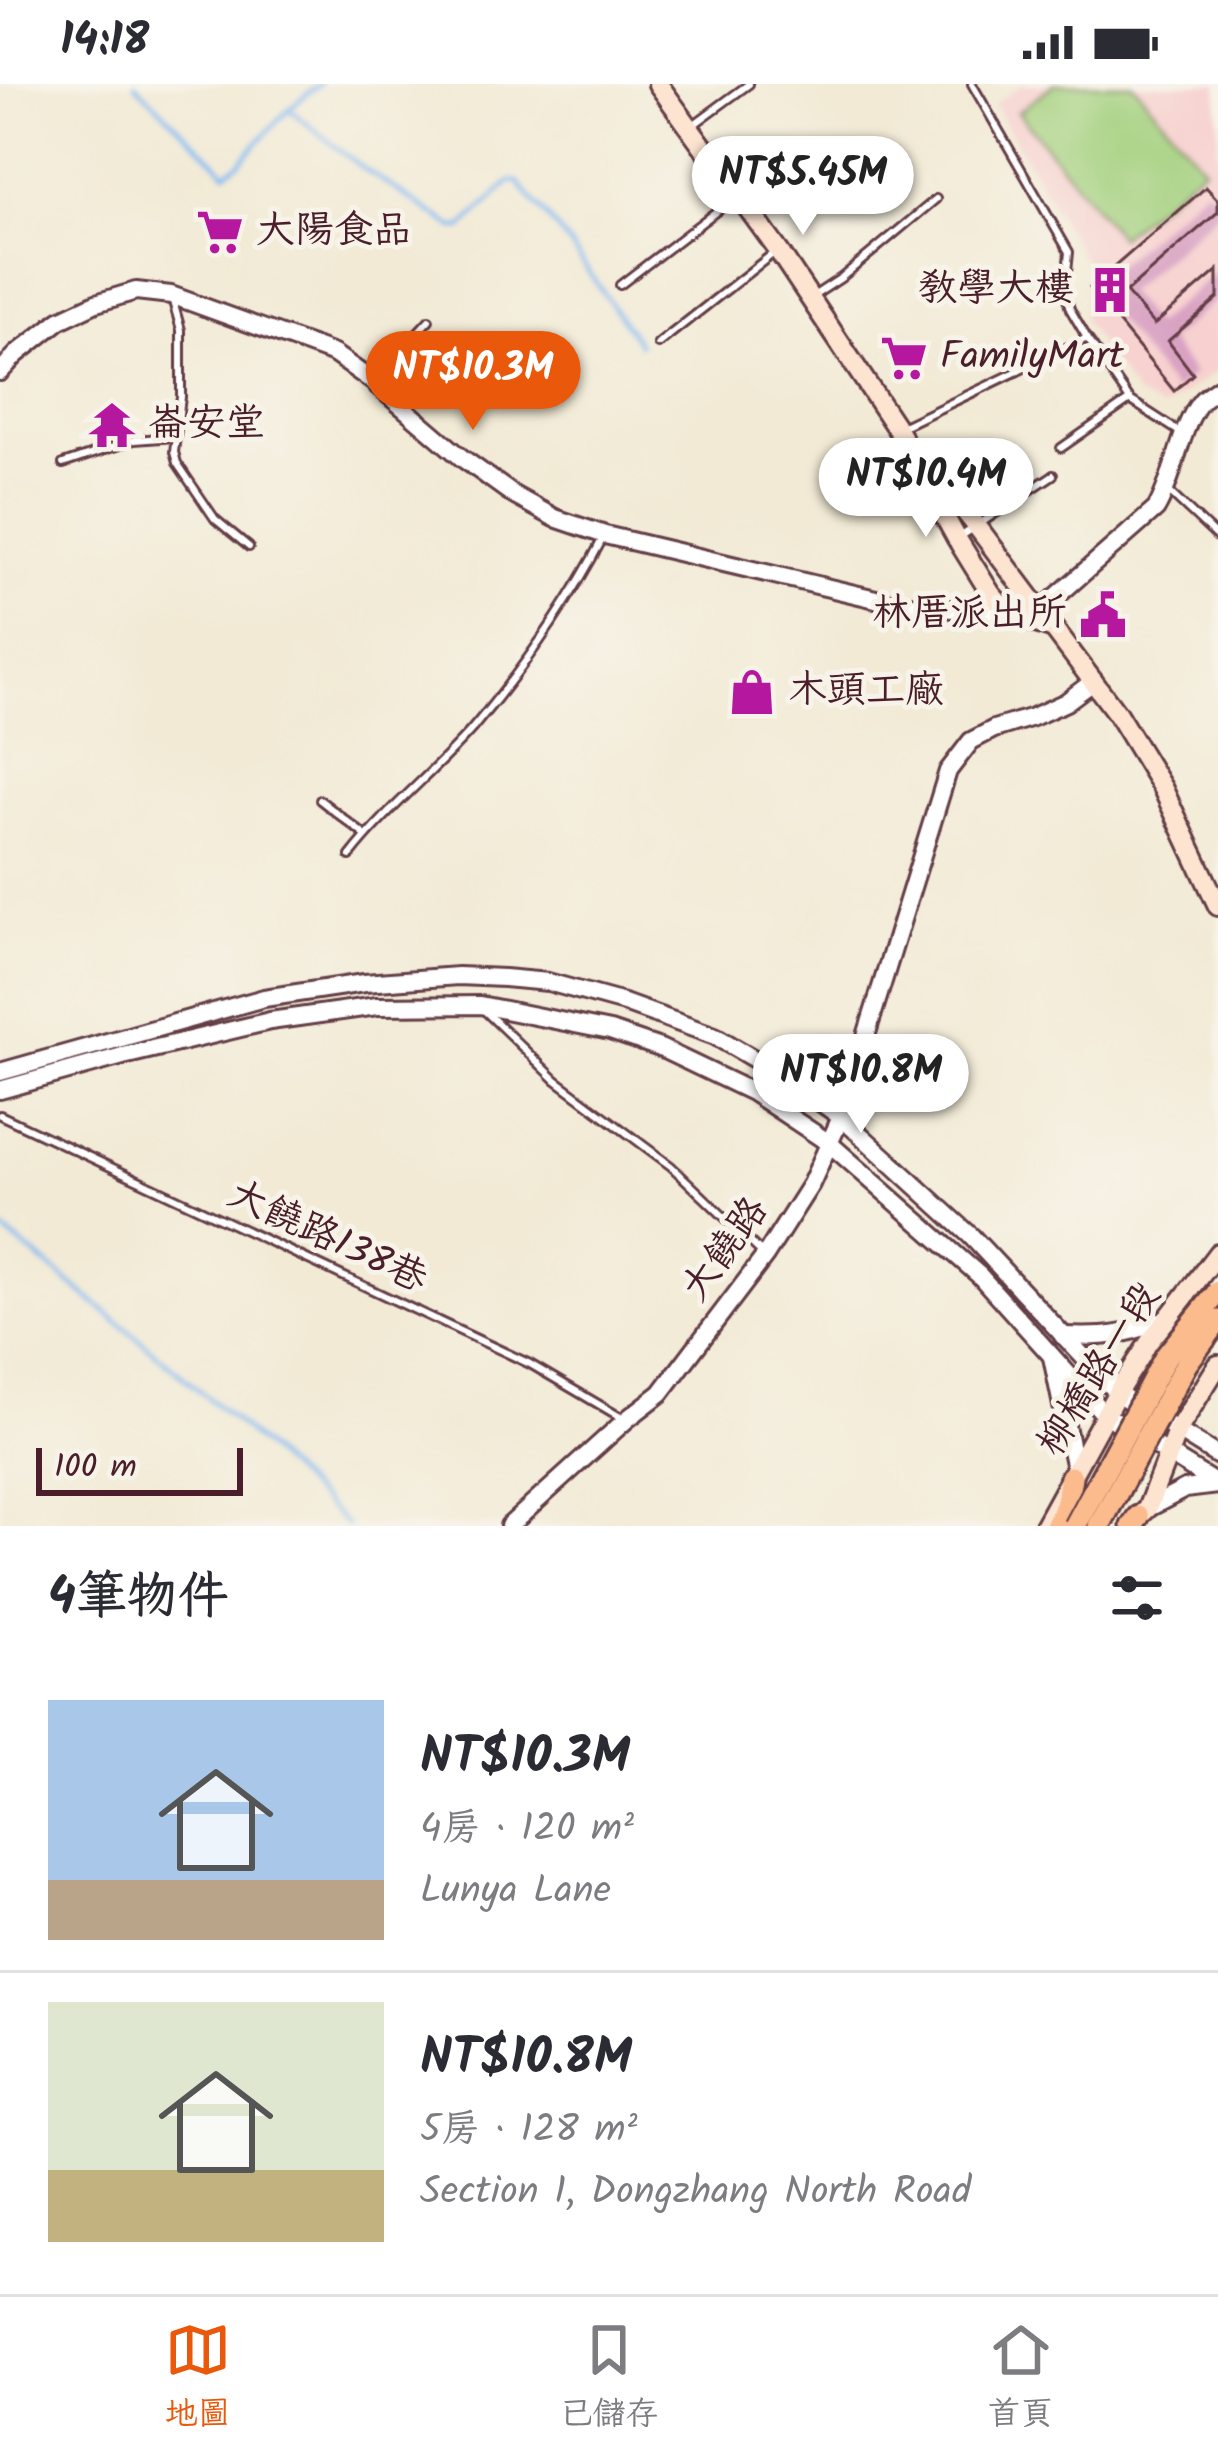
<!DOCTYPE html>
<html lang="zh-TW">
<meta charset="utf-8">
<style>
:root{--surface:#fff;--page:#f7f7f7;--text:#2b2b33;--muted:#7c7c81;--line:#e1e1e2;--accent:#ea580c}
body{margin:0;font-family:Kalam,"LXGW WenKai TC",sans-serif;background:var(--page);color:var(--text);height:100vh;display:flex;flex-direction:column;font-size:45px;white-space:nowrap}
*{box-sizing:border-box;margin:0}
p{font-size:39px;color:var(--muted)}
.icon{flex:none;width:66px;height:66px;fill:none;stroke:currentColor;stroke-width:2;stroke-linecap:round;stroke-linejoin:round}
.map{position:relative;height:1442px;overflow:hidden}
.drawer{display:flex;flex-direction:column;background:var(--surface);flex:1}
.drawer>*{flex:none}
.scale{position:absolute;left:36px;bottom:30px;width:207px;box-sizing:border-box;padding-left:12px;border:6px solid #4a1f2b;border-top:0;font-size:33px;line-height:42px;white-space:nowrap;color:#4a1f2b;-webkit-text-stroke:9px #f7f3e8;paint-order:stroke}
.price{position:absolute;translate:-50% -102px;padding:0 27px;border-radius:42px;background:#fff;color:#222;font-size:39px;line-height:78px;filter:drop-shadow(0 3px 6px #0008)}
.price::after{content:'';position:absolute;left:50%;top:72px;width:36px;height:27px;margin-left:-18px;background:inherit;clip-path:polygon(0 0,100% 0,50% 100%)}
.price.on{background:var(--accent);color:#fff}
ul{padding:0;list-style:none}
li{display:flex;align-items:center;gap:36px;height:300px;padding:0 48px}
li+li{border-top:3px solid var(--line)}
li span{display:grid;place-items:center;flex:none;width:336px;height:240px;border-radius:0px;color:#555}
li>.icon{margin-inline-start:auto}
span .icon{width:144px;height:144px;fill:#fffc;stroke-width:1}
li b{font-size:51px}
h2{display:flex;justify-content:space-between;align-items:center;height:144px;padding:0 48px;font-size:51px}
.status{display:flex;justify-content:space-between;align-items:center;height:84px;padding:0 60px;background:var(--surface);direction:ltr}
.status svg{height:33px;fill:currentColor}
.tabs{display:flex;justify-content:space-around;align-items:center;height:168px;border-top:3px solid var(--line);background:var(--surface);font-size:33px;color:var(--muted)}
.tabs a{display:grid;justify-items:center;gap:6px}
.tabs .on{color:var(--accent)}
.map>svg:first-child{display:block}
.built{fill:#f7d0cf}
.green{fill:#a3d07e;stroke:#767854;stroke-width:3}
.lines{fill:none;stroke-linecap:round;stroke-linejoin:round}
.stream{stroke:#80baf1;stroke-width:4.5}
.building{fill:#d9a2c3}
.service-casing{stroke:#633d44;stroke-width:12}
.tertiary-casing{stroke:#633d44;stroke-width:22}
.secondary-casing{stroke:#633d44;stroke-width:24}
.trunk-casing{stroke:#633d44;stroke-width:27}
.service{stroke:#fff;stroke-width:6}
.tertiary{stroke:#fff;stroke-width:16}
.secondary{stroke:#fde4d1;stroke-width:18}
.trunk{stroke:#fbbb8d;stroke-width:21}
.trunk-bridge-casing{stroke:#633d44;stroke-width:27;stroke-linecap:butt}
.trunk-bridge{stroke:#fbbb8d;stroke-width:21}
.labels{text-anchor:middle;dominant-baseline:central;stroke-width:10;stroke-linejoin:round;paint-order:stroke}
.poi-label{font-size:39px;fill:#4a1f2b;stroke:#f7f3e8;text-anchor:start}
.street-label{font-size:39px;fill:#4a1f2b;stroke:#f7f3e8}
</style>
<div class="status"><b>14:18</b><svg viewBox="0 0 49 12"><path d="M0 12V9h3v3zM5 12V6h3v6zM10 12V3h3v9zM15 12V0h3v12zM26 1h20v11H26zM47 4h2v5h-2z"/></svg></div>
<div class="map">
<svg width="1218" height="1442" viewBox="0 0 1218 1442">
<rect width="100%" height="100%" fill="#f7f3e8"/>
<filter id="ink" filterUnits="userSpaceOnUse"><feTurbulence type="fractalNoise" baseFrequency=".00833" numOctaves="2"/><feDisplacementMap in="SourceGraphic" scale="24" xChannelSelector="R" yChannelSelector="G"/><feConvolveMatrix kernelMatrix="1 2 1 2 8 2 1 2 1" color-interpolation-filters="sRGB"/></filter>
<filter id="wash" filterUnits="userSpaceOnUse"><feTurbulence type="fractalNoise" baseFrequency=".004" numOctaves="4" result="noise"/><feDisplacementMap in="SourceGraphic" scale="48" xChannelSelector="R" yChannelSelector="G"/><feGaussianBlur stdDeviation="2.7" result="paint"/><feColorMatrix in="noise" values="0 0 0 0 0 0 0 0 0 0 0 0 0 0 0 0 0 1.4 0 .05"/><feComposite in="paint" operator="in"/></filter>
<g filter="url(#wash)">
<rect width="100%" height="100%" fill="#f2ead5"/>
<path class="built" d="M1022,0h196v286l-56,39 -27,-14 -52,-75 5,-53 -94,-163z"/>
<path class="green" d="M1054,0h79l71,83 -85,70 -101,-125z"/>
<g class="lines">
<g class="stream">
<path d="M135,0l91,88 13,-9 50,-54 30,-25"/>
<path d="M289,25l72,58 94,61h7l49,-47 7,1 52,63 69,99"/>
<path d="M0,1144c120,93 239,191 347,298"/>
</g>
</g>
<g id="blocks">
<path class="building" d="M1206,103l12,13v12l-92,80 28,33 64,-55v28l-50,43 25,33 -19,17 -84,-103z"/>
</g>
</g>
<g filter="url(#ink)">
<use href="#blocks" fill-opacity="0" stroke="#633d44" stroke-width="3"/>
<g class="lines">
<defs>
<g id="service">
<path d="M972,0l97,168 -4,40 5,17 17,29 43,62 51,33"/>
<path d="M693,41l56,-41"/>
<path d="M620,201l115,-88"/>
<path d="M812,213l29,-19 95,-79"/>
<path d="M172,214l9,32v67l-7,55 3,11 38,56 34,28"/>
<path d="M658,260l117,-92"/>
<path d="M374,295l55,-59"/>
<path d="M901,343l186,-89"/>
<path d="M1061,364l69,-48"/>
<path d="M63,380l71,-24 41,-3"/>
<path d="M1168,407l50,47"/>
<path d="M960,453l93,-62"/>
<path d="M320,716l46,36"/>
<path d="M350,772c36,-46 83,-83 122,-127 50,-59 95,-123 131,-191"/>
<path d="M486,928l70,68 115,86 94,90"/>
<path d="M0,1031l530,249 92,54"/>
</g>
<g id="tertiary">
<path d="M0,288l17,-18 43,-34 36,-17 40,-12 35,4 163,59 38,27 90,77 53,38 40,22 50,17 292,69 112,10 31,-3 116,-102c19,-32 24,-84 46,-109 5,-5 11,-8 16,-12"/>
<path d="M0,988l264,-74 100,-15 94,-7 46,2 44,4 76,21 91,33 70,41 56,40 130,119 146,157 101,63"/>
<path d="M0,1006l123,-34 147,-35 107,-15 103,-1 130,26 50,17 92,44 77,51 151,133 124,138 114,71"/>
<path d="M1063,1252c47,2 62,-1 106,-18"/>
<path d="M1052,1273l23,112"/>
<path d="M1147,1425l38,-20 32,-4"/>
<path d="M509,1442l117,-106 35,-27 104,-137 46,-72 30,-67 107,-346 23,-30 23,-12 39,-12 33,-15 28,-21"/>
</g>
<g id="secondary">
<path d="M658,0l120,166 119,179 60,110 34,55 18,20 45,15"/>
<path d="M923,376l53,65 140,187 47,77 55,117"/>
<path d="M1044,1442l73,-133 32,-50 69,-90"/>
<path d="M1135,1442l3,-9 9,-8 30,-78 41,-66"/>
</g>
<g id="trunk">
<path d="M1056,1442l10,-20 5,-29"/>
<path d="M1132,1442l6,-9"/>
</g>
</defs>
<use href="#service" class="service-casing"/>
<use href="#tertiary" class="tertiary-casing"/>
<use href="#secondary" class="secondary-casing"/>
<use href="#trunk" class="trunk-casing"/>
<use href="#service" class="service"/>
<use href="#tertiary" class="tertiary"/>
<use href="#secondary" class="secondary"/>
<use href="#trunk" class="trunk"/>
<defs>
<g id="trunk-bridge">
<path d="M1075,1442l91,-170 52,-64"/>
<path d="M1099,1442l87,-162 32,-43"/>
</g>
</defs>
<use href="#trunk-bridge" class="trunk-bridge-casing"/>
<use href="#trunk-bridge" class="trunk-bridge"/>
</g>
</g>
<defs>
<symbol id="supermarket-bare" viewBox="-9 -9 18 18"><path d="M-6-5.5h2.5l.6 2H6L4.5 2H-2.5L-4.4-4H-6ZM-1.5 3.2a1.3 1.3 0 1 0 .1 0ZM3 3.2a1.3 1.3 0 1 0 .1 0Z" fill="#b5179e" stroke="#f7f3e8" stroke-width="2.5" paint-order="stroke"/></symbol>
<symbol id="building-bare" viewBox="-9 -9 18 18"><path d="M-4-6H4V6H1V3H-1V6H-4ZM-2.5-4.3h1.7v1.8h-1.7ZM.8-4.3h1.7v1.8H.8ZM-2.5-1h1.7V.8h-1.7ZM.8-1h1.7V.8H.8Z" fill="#b5179e" stroke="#f7f3e8" stroke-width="2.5" paint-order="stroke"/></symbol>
<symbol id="temple-bare" viewBox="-9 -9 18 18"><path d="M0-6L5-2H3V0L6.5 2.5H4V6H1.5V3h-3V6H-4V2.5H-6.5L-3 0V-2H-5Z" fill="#b5179e" stroke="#f7f3e8" stroke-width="2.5" paint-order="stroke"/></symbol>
<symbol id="civic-bare" viewBox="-9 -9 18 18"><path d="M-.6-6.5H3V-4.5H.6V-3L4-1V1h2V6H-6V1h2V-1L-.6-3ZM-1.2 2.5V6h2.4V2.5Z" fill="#b5179e" stroke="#f7f3e8" stroke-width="2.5" paint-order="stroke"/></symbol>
<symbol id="shop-bare" viewBox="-9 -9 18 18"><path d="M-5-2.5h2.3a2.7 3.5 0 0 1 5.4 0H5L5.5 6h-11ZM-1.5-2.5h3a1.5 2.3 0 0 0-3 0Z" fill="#b5179e" stroke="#f7f3e8" stroke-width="2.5" paint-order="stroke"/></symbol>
</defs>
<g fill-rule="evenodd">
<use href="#supermarket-bare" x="187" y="115" width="66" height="66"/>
<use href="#building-bare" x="1077" y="173" width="66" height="66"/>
<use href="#supermarket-bare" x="871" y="241" width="66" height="66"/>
<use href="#temple-bare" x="79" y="308" width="66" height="66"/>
<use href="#civic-bare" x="1070" y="498" width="66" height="66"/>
<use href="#shop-bare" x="719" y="575" width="66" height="66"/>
</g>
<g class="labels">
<g class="poi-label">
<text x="256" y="148">大陽食品</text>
<text x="1074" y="206" text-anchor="end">教學大樓</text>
<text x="940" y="274">FamilyMart</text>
<text x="148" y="341">崙安堂</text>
<text x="1067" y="531" text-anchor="end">林厝派出所</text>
<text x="788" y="608">木頭工廠</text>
</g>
<g class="street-label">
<text transform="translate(327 1154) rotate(25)">大饒路138巷</text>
<text transform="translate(726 1166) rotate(-54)">大饒路</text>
<text transform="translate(1100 1286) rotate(-58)">柳橋路一段</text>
</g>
</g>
</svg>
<div class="scale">100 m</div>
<b class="price" style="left:803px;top:154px">NT$5.45M</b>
<b class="price on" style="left:473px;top:349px">NT$10.3M</b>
<b class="price" style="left:926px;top:456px">NT$10.4M</b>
<b class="price" style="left:861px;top:1052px">NT$10.8M</b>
</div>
<section class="drawer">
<h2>4筆物件<svg class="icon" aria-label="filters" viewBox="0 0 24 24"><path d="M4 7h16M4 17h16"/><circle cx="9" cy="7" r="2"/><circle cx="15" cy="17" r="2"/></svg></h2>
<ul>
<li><span style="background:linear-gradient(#a9c7e8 75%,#b9a48a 0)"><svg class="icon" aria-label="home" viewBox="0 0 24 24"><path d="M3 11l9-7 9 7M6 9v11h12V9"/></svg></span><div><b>NT$10.3M</b><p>4房 · 120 m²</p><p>Lunya Lane</p></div></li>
<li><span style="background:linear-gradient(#dfe7d0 70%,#c2b280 0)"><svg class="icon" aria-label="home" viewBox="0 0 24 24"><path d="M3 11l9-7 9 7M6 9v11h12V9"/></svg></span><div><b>NT$10.8M</b><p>5房 · 128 m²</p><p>Section 1, Dongzhang North Road</p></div></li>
</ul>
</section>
<nav class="tabs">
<a class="on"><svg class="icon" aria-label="map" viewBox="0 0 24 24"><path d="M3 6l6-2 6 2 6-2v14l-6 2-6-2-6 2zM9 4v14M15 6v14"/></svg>地圖</a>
<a><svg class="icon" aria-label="saved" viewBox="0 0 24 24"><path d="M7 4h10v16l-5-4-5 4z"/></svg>已儲存</a>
<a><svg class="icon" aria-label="home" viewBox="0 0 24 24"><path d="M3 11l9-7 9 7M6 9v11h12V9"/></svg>首頁</a>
</nav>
